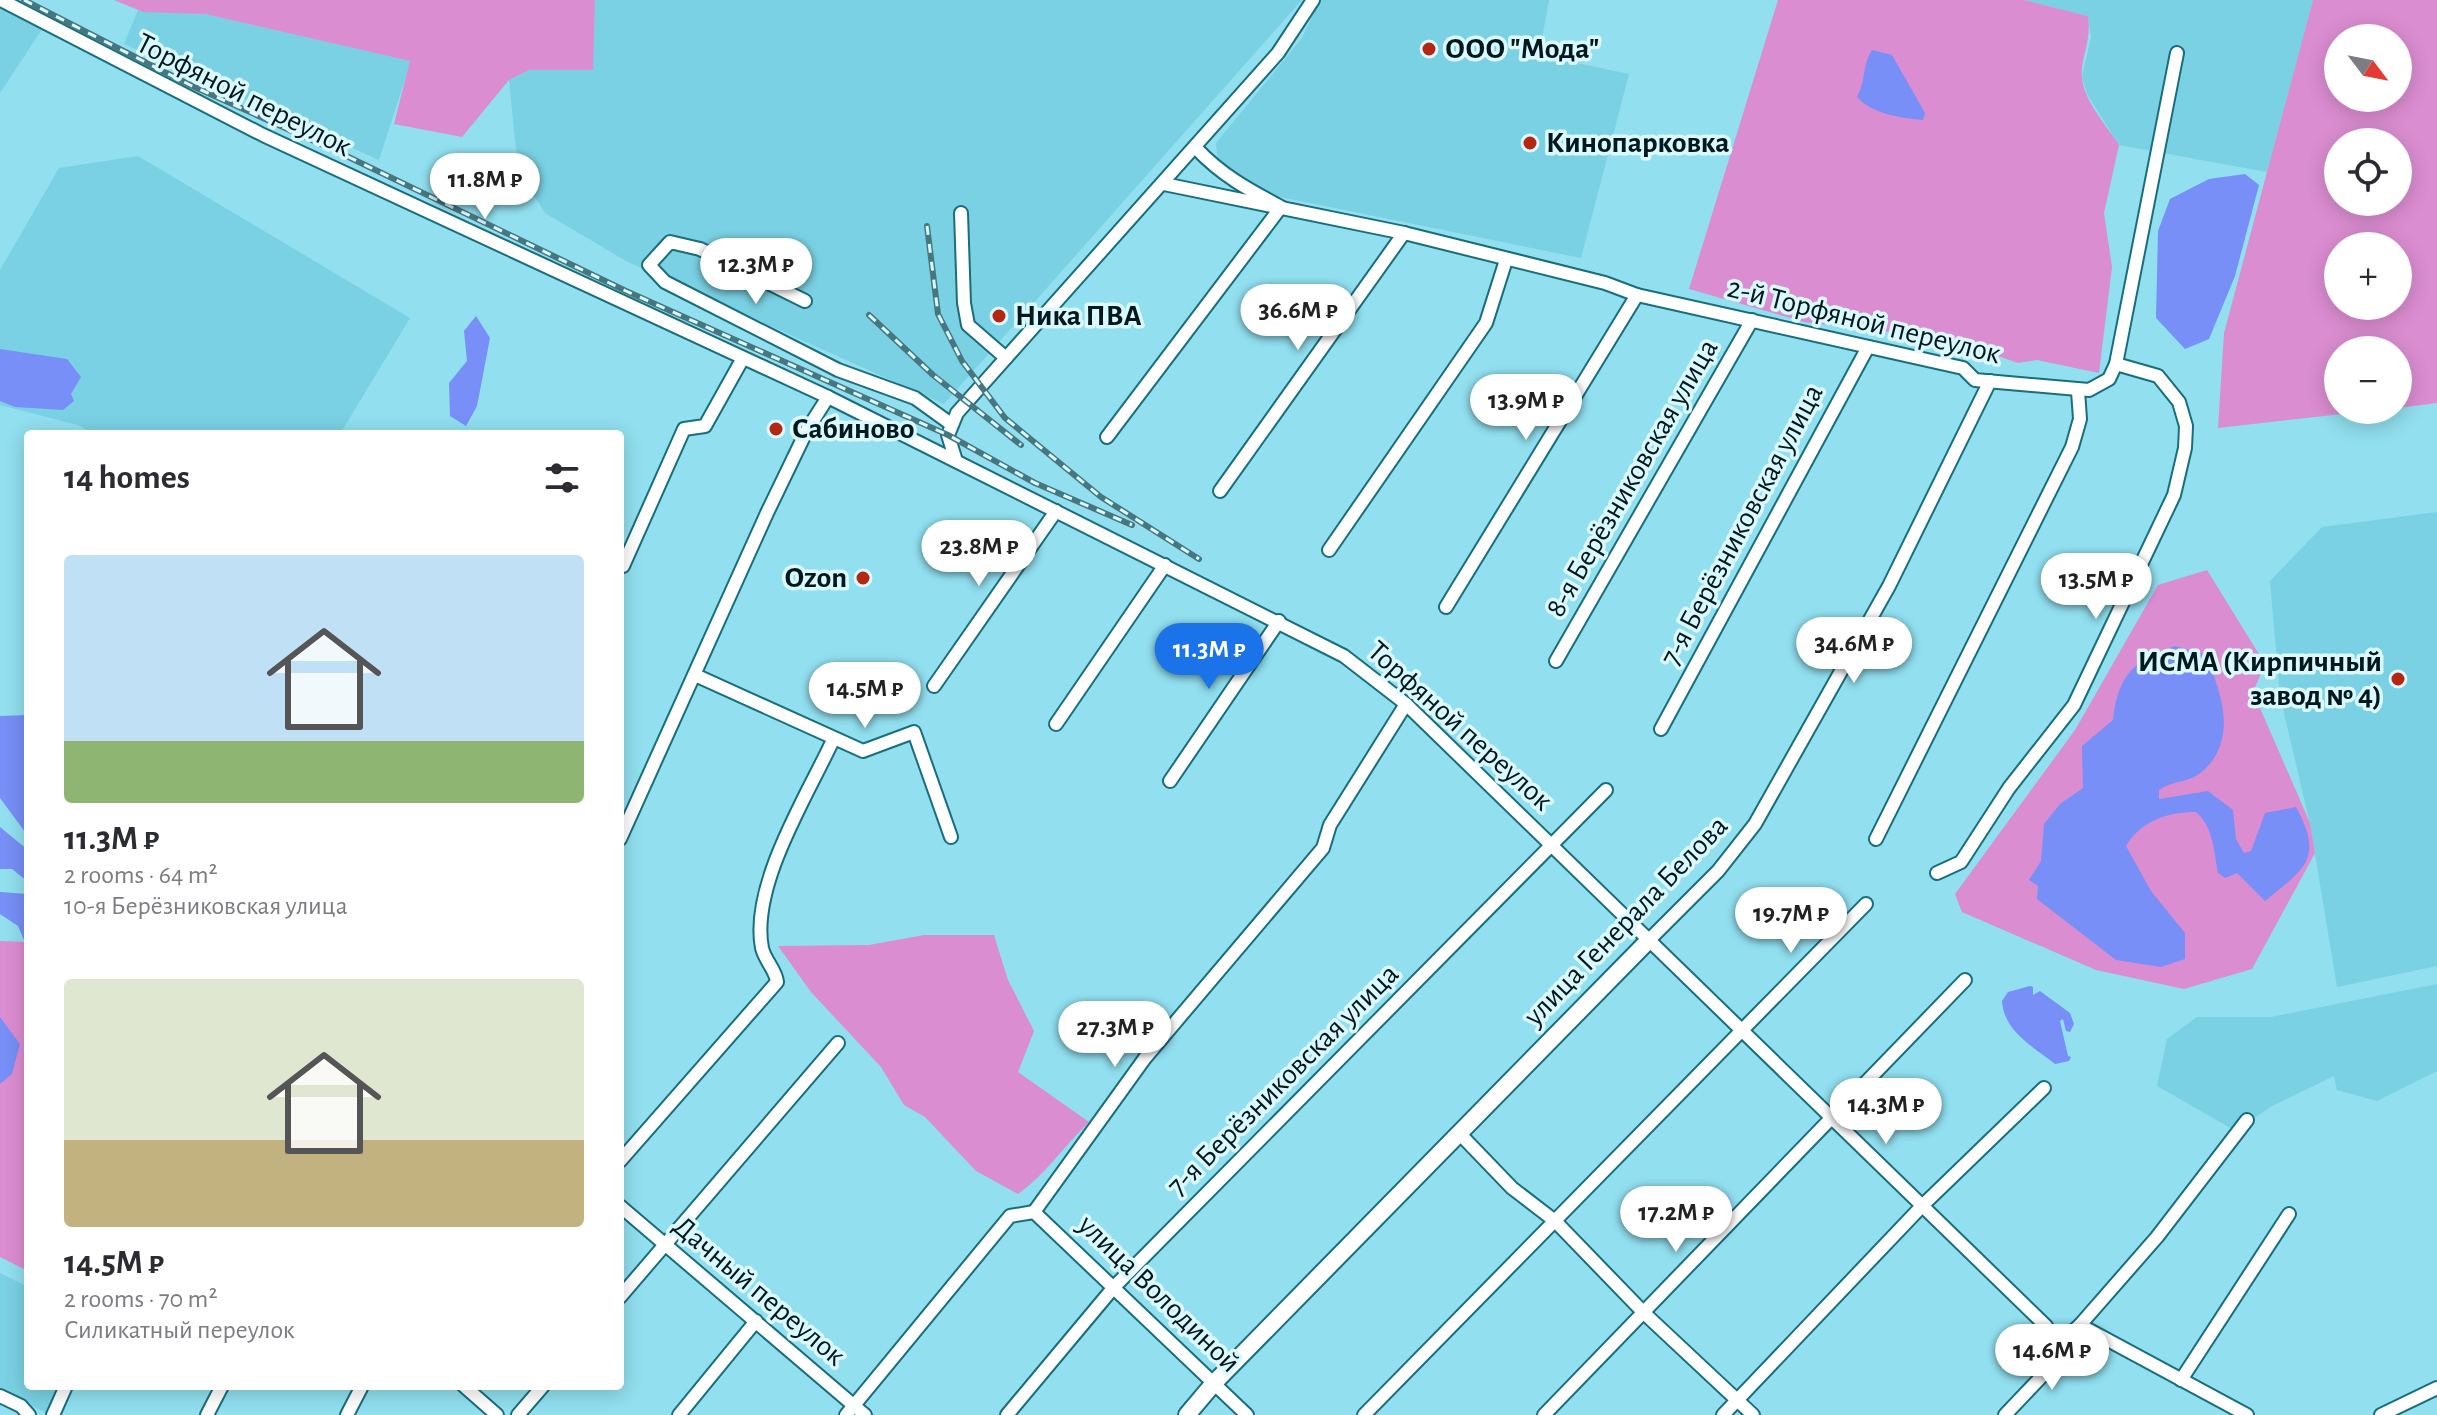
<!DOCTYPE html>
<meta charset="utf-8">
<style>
:root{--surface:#fff;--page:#f2f2f3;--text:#2b2b33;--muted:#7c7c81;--accent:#1a73e8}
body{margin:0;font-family:"Alegreya Sans",sans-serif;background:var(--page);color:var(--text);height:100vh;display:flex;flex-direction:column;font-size:30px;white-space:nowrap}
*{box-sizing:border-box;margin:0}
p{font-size:26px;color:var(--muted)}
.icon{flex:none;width:44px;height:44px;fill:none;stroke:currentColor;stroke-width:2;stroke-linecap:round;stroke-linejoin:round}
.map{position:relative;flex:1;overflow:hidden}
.drawer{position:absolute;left:24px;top:430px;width:600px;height:960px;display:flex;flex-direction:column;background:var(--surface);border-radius:8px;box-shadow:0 4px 20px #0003}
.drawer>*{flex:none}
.needle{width:52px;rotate:122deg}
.fabs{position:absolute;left:2324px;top:24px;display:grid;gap:16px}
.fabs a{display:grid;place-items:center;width:88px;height:88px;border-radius:50%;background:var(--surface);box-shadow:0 4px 20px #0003;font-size:40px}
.price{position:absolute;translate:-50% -68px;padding:0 18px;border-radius:28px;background:#fff;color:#222;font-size:26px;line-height:52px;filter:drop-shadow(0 2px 4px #0008)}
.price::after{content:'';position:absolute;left:50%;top:48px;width:24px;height:18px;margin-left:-12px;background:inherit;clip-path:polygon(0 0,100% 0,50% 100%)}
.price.active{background:var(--accent);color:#fff}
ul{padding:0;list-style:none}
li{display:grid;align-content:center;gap:16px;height:424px;padding:0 40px}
li span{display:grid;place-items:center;height:248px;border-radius:8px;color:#555}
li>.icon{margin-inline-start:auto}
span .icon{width:144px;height:144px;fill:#fffc;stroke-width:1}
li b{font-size:34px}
h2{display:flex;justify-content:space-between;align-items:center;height:96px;padding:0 40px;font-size:34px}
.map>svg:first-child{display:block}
.built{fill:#7ad1e3}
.green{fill:#db8dd1;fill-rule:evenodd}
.water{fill:#778ff7}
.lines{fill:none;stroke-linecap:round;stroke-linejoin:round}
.minor-casing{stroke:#186e7d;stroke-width:16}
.major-casing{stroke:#186e7d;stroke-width:20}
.minor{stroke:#fff;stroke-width:12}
.major{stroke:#fff;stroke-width:16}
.rail-casing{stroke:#467781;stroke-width:6}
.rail{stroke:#daf8fe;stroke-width:3;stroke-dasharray:9;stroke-linecap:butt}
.poi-dot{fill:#b42710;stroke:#daf8fe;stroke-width:3}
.labels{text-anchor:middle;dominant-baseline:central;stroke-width:7;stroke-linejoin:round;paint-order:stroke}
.poi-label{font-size:30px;font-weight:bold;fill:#01191d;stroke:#daf8fe;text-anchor:start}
.street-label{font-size:30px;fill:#01191d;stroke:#daf8fe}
</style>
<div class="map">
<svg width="2437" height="1415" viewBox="0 0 2437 1415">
<rect width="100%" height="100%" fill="#91dfef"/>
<g class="built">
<path d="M0,0l46,23 -46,70z"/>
<path d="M595,0h707l-358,404 -318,-143 -81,-48 -27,-43 -9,-90 20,-10h63z"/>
<path d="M1320,0h229l-10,55 90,19 -48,184 -316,-64 -47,-30 -2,-21 86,-105z"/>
<path d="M2024,0h289l-46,172 -148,-27 -32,-51 -5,-17 9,-40 -3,-21z"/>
<path d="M138,10l67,4 206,47 -32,99 -255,-116z"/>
<path d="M138,156l272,162 -70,116h-247l-15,-9 -78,-20v-135l59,-102z"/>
<path d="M2437,512v454l-100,21 -27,-163 -30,-128 -10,-115 52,-54z"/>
<path d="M2437,984v87l-60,30 -40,-11 -3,-14 -62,30 -22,15 -9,13 -84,-48 10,-47 30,-22h74z"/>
<path d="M0,1273l28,14v99h34l-13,28 -49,-23z"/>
</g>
<g class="green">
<path d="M114,0h481l-2,70h-64l-20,10 -47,57 -68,-13 16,-63 -205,-47 -62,-2z"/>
<path d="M1778,0h246l64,16c4,26 -8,42 -6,62 2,23 25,48 37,67l-15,68 8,54 -13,106 -62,-13 -19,3 -68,-24 -146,-17 -115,-33z"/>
<path d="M2313,0h124v403l-39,5v-58h-60v60h39l-159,18 6,-95zM2398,38v60h-60v-60zM2398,142v60h-60v-60zM2338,246h60v60h-60z"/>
<path d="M2207,570l58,94 -12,28 57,131 5,30 -63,116 -68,20 -88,-19 -134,-58 -7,-18 120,-164 83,-145z"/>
<path d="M924,935h70l14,45 26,51 -16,41 71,50c-25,24 -43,52 -71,72l-42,-23 -51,-54 -21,-12 -23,-38 -70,-75 -33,-46 91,-1z"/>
<path d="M0,941l28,1v329l-28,-14z"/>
</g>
<g class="water">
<path d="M1872,50l20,5 33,58 -2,7c-22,-2 -51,-6 -66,-23 9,-16 5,-32 15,-47z"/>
<path d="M2245,174l14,11 -24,91 -26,63 -24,10 -29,-31 2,-87 12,-32 39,-20z"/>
<path d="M476,316l14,22 -13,68 -11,20 -16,-10 -1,-33 18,-22 -3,-30z"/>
<path d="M0,349l67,10 14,18 -10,17 3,7 -11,9 -48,-3 -15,-6z"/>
<path d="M2175,646l29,8c19,38 35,90 -5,120 -13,9 -27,7 -40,16v9l49,-8 25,19 3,29 8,14 7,-2 14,-38 31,-6c29,52 7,63 -31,94l-28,-28 -12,5 -7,-5c-4,-22 -5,-47 -22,-61 -29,0 -55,9 -70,34l25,45 34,42v26l-24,8 -45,-7 -79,-61 1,-13 -9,-6 12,-19 3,-37 16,-20 23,-16 -1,-42 31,-26c5,-44 20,-60 62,-74z"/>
<path d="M28,715v121l-28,-38v-82z"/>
<path d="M0,827l28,23 -1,31 -15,-12h-12z"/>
<path d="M0,892l28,2v44l-4,2 -6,-14 -18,-12z"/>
<path d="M2030,986l3,1v8l7,-4 30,22 4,11 -4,8 -4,-1 -3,-12 -3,2 8,35 3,1 -2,4 -14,3c-21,-17 -51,-32 -53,-63l6,-9z"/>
<path d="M0,1017l20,27 -8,30 -12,10z"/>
</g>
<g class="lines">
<defs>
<g id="minor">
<path d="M1,0l262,135 565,262 516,259 62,48 640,622 10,20"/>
<path d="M1164,184l240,49 201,50 32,12 326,73 12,12 114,10 20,-11 7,-15 61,-311"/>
<path d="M961,213l3,90 4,22 38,33"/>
<path d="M805,301l-105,-52 -30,-7 -21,23 16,17 173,88 77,28 36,26"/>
<path d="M1107,437l174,-230c-32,-17 -60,-32 -85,-59"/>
<path d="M956,461l-8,-26 9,-22 321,-360 35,-53"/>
<path d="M1220,491l184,-258"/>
<path d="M1329,550l157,-227 20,-63"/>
<path d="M623,566l61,-137 21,-3 38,-68"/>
<path d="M1446,607l191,-312"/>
<path d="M1556,661l196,-341"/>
<path d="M695,675l168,76 51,-19 37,105"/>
<path d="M934,686l122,-175"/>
<path d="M1056,724l109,-159"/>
<path d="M1661,729l207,-382"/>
<path d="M1170,781l109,-160"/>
<path d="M620,839l147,-326 40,-83 21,-33"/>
<path d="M1876,839l196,-392 8,-28 -2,-28"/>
<path d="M1937,873l24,-11 48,-74 65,-83 100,-210 11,-47 1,-22 -7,-24 -21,-26 -42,-12"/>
<path d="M1648,941l70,-70 37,-47 134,-238 101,-205"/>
<path d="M1460,1134l52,54 43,33 89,92 109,102"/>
<path d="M620,1161l157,-179c-1,-12 -12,-21 -15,-34 -12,-62 45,-152 71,-208"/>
<path d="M620,1206l245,209"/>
<path d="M1034,1212l111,-154 178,-210 7,-23 76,-121"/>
<path d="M1034,1212l213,203"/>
<path d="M620,1297l218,-254"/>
<path d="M2080,1325l167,90"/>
<path d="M2181,1380l108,-166"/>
<path d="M464,1386l33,29"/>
<path d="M0,1396l21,10 8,9"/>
<path d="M53,1415l13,-29"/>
<path d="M207,1415l15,-29"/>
<path d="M347,1415l15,-29"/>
<path d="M518,1415l25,-29"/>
<path d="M679,1415l77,-94"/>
<path d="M846,1415l164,-199 24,-4"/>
<path d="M1007,1415l107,-128 492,-497"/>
<path d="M1364,1415l502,-511"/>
<path d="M1544,1415l421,-435"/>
<path d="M1723,1415l199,-209 122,-118"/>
<path d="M2005,1415l37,-39 14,-30 24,-21 77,-88 90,-117"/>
<path d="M2381,1415l56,-27"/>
</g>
<path id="major" d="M1187,1415l27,-32 434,-442"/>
</defs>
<use href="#minor" class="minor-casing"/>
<use href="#major" class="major-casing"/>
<use href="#minor" class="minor"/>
<use href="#major" class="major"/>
<defs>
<g id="rail">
<path d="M24,0l166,85 144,65 292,141 322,144 87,48 97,42"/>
<path d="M927,226l11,88 24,47 43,57 96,79 98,62"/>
<path d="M869,315l64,60 88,70"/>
</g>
</defs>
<use href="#rail" class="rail-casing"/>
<use href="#rail" class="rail"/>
</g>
<g class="poi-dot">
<circle cx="1429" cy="49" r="8"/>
<circle cx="1530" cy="143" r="8"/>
<circle cx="999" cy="316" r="8"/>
<circle cx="776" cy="429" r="8"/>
<circle cx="863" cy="578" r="8"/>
<circle cx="2398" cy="679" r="8"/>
</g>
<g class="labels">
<g class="poi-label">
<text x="1445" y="49">ООО "Мода"</text>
<text x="1546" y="143">Кинопарковка</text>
<text x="1015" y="316">Ника ПВА</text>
<text x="792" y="429">Сабиново</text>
<text x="847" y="578" text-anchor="end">Ozon</text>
<text x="2382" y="662" text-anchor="end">ИСМА (Кирпичный<tspan x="2382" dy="34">завод № 4)</tspan></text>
</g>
<g class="street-label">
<text transform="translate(244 95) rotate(27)">Торфяной переулок</text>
<text transform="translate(1864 321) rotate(14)">2-й Торфяной переулок</text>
<text transform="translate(1632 478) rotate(-60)">8-я Берёзниковская улица</text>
<text transform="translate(1742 525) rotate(-62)">7-я Берёзниковская улица</text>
<text transform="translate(1460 726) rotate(42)">Торфяной переулок</text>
<text transform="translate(1626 921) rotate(-46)">улица Генерала Белова</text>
<text transform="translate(1283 1080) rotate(-45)">7-я Берёзниковская улица</text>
<text transform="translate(759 1291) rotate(40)">Дачный переулок</text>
<text transform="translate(1159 1294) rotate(44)">улица Володиной</text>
</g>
</g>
</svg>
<div class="fabs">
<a><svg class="needle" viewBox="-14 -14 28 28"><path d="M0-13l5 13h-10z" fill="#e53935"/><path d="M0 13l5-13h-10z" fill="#7c7c81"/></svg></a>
<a><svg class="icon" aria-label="locate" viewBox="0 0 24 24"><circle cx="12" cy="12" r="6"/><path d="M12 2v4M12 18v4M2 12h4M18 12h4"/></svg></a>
<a>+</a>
<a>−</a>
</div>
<b class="price" style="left:485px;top:221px">11.8M ₽</b>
<b class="price" style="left:756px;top:306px">12.3M ₽</b>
<b class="price" style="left:1298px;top:352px">36.6M ₽</b>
<b class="price" style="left:1526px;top:442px">13.9M ₽</b>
<b class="price" style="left:979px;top:588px">23.8M ₽</b>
<b class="price" style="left:2096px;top:621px">13.5M ₽</b>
<b class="price" style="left:1854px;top:685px">34.6M ₽</b>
<b class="price active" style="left:1209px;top:691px">11.3M ₽</b>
<b class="price" style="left:865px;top:730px">14.5M ₽</b>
<b class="price" style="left:1791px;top:955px">19.7M ₽</b>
<b class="price" style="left:1115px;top:1069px">27.3M ₽</b>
<b class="price" style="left:1886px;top:1146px">14.3M ₽</b>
<b class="price" style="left:1676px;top:1254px">17.2M ₽</b>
<b class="price" style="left:2052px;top:1392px">14.6M ₽</b>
<section class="drawer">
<h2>14 homes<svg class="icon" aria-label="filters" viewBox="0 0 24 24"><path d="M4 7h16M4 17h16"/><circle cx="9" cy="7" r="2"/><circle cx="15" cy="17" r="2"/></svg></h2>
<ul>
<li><span style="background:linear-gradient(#bfe0f5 75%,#8fb573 0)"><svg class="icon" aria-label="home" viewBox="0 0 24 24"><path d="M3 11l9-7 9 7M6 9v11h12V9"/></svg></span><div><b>11.3M ₽</b><p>2 rooms · 64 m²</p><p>10-я Берёзниковская улица</p></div></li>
<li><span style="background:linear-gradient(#dfe7d0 65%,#c2b280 0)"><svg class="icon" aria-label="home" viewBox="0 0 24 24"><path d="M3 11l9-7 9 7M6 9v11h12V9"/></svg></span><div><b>14.5M ₽</b><p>2 rooms · 70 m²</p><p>Силикатный переулок</p></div></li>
</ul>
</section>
</div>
